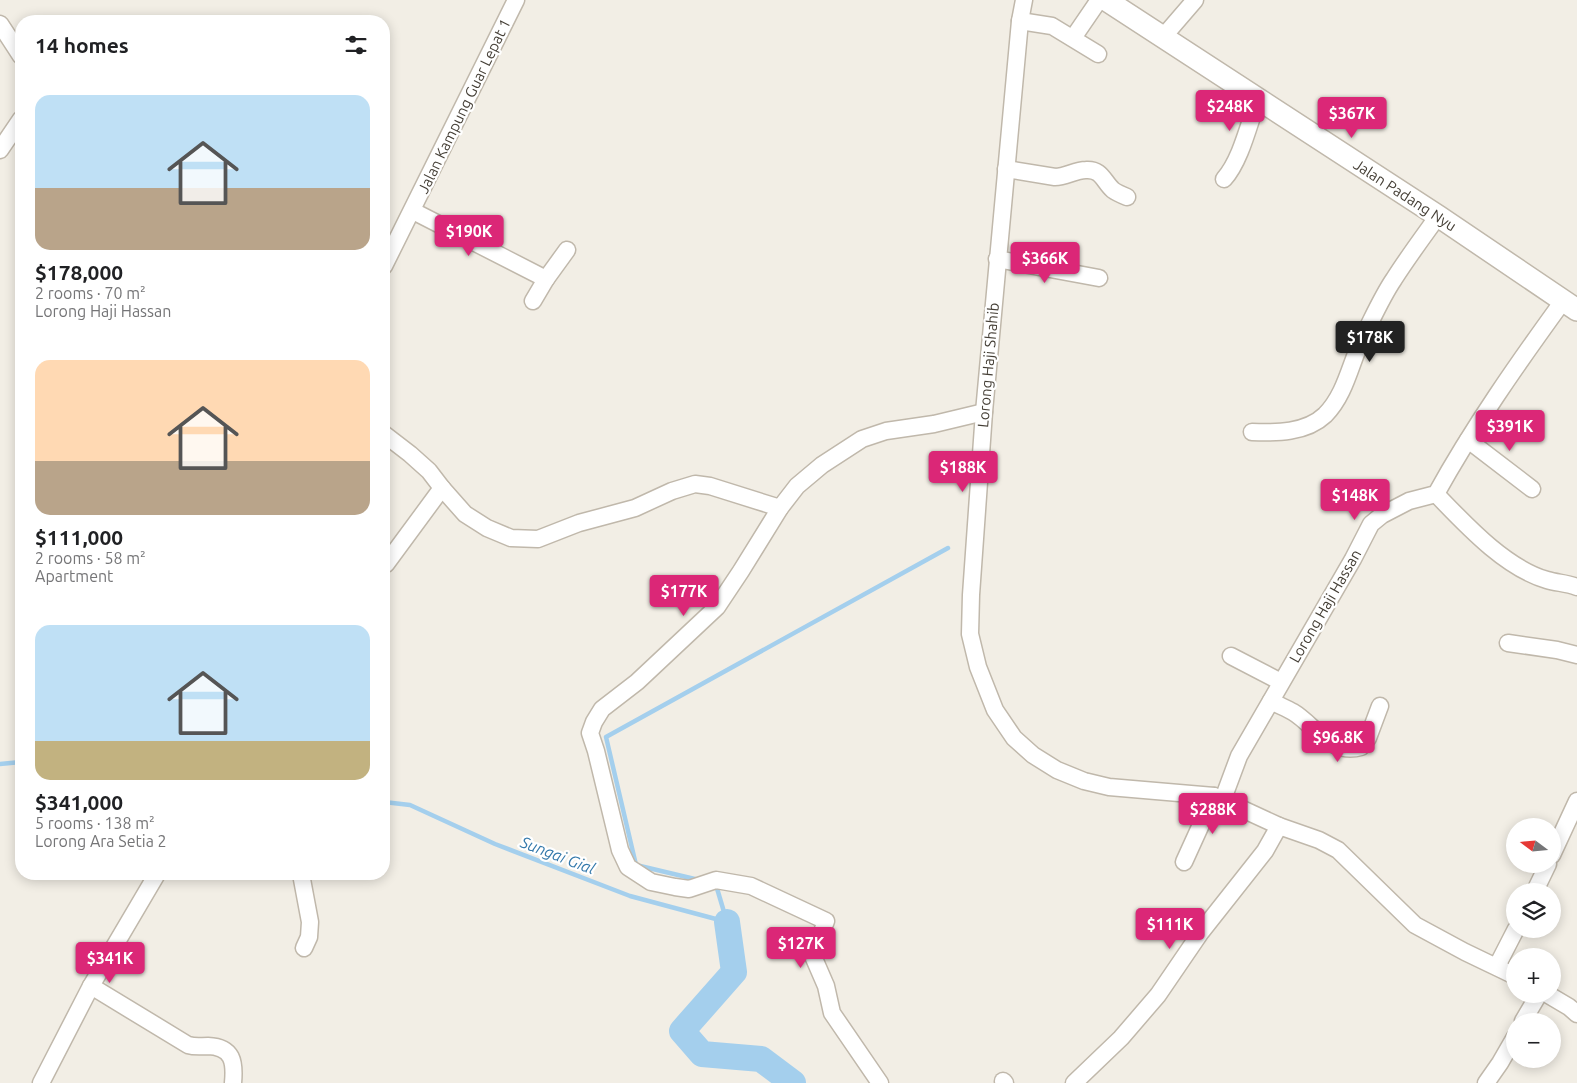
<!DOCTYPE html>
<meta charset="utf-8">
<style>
:root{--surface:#fff;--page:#f2f2f2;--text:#202124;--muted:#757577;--accent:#db2777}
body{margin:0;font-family:Ubuntu,sans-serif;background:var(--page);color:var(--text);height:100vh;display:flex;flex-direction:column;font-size:19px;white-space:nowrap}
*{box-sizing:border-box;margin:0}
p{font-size:16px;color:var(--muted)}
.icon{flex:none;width:28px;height:28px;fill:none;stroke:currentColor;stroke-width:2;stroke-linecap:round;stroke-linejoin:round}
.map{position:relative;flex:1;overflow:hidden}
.drawer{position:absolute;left:15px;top:15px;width:375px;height:865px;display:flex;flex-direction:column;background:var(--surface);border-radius:20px;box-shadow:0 2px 12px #0003}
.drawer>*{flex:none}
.needle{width:32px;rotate:286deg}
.buttons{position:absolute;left:1506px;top:818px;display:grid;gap:10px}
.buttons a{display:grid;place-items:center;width:55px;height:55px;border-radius:50%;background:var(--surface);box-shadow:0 2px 12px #0003;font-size:25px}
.price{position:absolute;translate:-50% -42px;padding:0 11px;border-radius:5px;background:var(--accent);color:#fff;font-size:16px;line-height:32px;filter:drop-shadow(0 1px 2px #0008)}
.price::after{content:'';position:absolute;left:50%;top:30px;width:15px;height:11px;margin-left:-8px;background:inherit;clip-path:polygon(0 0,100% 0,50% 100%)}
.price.active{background:#222;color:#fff}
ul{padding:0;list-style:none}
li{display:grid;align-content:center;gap:10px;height:265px;padding:0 20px}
li span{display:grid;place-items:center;height:155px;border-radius:15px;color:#555}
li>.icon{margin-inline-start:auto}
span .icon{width:90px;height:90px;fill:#fffc;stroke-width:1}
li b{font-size:21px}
h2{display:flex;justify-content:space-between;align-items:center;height:60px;padding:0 20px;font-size:21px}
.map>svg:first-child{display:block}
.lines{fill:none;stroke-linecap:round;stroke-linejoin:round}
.stream{stroke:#a4cfed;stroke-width:4.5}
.river{stroke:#a4cfed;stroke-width:26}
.minor-casing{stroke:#c0b8ab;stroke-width:19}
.tertiary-casing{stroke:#c0b8ab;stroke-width:24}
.minor{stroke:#fff;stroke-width:16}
.tertiary{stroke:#fff;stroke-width:21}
.labels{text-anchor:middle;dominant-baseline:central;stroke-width:4.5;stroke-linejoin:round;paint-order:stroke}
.street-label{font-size:15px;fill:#443e35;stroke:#fff}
.water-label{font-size:16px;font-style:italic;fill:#3479ab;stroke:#fff}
</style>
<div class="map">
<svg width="1577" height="1083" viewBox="0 0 1577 1083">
<rect width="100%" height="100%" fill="#f2eee5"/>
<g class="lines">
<g class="stream">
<path d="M0,764l21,-2"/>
<path d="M384,802l26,3 85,39 135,52 97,26"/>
<path d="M699,880l-63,-15 -30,-128 342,-189"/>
<path d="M716,885l11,37"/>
</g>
<path class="river" d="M727,922l7,50 -52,59 20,23 59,5 32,24"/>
<defs>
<g id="minor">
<path d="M1024,0l-4,21 -36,391 -13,183 -1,39 8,33 17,43 19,28 19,17 24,15 27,11 25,6 105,9 65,30 40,14 19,10 77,75 50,27 50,24"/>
<path d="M1020,21l32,5 46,28"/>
<path d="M0,24l21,32"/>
<path d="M1164,36l31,-36"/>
<path d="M1073,38l26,-38"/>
<path d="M0,150l21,-31"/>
<path d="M1006,169l49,8c11,0 20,-7 31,-7 16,-1 17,11 27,20 4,3 9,5 14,7"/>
<path d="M1224,179c17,-19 25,-56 34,-80"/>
<path d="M413,211l133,68 -13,22"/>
<path d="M997,259l102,19"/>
<path d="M384,266l132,-266"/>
<path d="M546,279l21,-29"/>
<path d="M1252,432c24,1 54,1 73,-17 22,-22 26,-56 40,-82 9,-18 18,-38 29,-54 14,-22 29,-42 44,-63"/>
<path d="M384,434l26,20 19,17 13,17 23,26 22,14 24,10 27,1 41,-16 56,-15 37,-17 23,-7 15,2 70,22"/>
<path d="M1468,440l64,49"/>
<path d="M1436,494c29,30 69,74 111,86 10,3 20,3 30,7"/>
<path d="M386,564l56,-76"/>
<path d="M1508,643l49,7 20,5"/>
<path d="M1231,656l50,26"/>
<path d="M1271,701c7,4 15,7 22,11 22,13 37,44 68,35l7,-9 12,-32"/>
<path d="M1223,799l16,-43 114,-197 18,-35 11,-9 27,-14 27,-7c37,-67 82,-131 127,-193"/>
<path d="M1552,855l25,-54"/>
<path d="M1184,862l30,-66"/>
<path d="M301,874l9,48 -1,15 -5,11"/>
<path d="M1535,891l13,-27"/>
<path d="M1497,966l19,-37"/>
<path d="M91,986l97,59c7,2 12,1 20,1 25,1 27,16 25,37"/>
<path d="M1547,994l22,13 8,7"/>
<path d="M1523,1021l16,-27"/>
<path d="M1003,1081l2,2"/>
<path d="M41,1083l50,-97 66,-112"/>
<path d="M880,1083l-48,-70 -6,-27 -13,-30 13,-35 -75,-35 -35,-6 -27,9 -14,-2 -24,-5 -23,-15 -8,-17 -24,-99 -6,-18 4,-11 8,-13 35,-27 80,-75 24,-36 39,-63 17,-22 25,-21 40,-26 24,-8 48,-7 50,-12"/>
<path d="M1074,1083l47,-45 37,-43 43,-63 64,-81 14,-25"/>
<path d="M1486,1083l14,-20 15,-26"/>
</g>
<path id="tertiary" d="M1106,0l332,216 139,94"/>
</defs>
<use href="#minor" class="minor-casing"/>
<use href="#tertiary" class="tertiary-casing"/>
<use href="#minor" class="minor"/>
<use href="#tertiary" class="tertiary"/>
</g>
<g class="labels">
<g class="street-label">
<text transform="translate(464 106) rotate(-64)">Jalan Kampung Guar Lepat 1</text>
<text transform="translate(1405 195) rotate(33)">Jalan Padang Nyu</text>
<text transform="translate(988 365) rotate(-85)">Lorong Haji Shahib</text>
<text transform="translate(1325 606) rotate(-60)">Lorong Haji Hassan</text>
</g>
<g class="water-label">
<text transform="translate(558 855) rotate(21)">Sungai Gial</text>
</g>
</g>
</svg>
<div class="buttons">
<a><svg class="needle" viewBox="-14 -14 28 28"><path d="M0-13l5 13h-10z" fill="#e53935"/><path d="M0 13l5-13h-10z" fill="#757577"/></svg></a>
<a><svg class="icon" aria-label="layers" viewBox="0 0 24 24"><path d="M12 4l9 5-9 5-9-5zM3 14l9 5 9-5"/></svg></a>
<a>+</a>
<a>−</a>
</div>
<b class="price" style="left:1230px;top:132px">$248K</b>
<b class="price" style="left:1352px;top:139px">$367K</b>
<b class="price" style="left:469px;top:257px">$190K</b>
<b class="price" style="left:1045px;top:284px">$366K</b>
<b class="price active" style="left:1370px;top:363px">$178K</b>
<b class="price" style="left:1510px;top:452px">$391K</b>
<b class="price" style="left:963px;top:493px">$188K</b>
<b class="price" style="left:1355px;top:521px">$148K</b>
<b class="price" style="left:684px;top:617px">$177K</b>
<b class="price" style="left:1338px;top:763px">$96.8K</b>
<b class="price" style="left:1213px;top:835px">$288K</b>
<b class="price" style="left:1170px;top:950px">$111K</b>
<b class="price" style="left:801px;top:969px">$127K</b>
<b class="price" style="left:110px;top:984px">$341K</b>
<section class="drawer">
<h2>14 homes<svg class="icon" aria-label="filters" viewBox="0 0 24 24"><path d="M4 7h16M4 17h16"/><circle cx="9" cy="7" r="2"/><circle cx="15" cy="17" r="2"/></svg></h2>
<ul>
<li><span style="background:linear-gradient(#bfe0f5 60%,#b9a48a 0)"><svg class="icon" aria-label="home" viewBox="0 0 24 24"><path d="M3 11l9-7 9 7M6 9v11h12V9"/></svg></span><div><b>$178,000</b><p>2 rooms · 70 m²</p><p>Lorong Haji Hassan</p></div></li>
<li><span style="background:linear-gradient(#ffd9b3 65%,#b9a48a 0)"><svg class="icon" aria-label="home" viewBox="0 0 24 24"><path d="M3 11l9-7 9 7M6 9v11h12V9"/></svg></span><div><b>$111,000</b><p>2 rooms · 58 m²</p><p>Apartment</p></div></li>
<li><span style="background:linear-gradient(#bfe0f5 75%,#c2b280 0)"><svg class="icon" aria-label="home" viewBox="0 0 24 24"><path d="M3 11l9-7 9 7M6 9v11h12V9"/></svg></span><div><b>$341,000</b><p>5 rooms · 138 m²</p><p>Lorong Ara Setia 2</p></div></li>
</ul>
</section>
</div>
